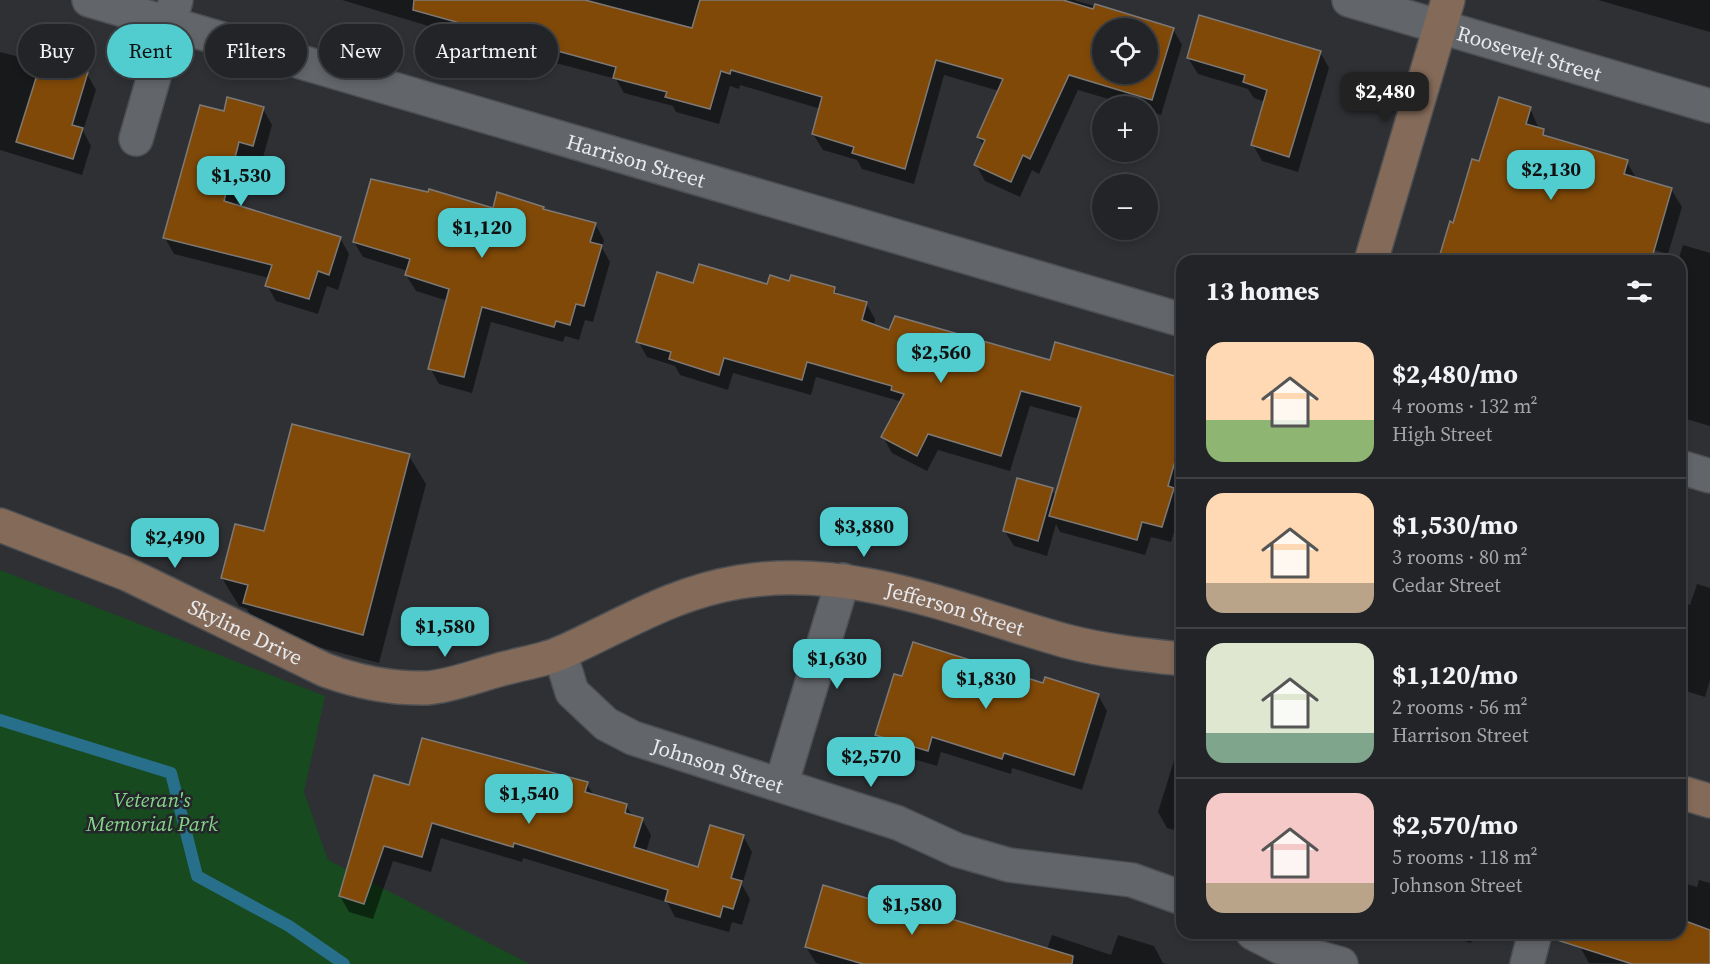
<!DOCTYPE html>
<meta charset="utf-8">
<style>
:root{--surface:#222427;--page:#2a2c2f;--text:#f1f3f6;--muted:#a2a4a7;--line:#3f4144;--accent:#52cdcf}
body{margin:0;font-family:"Source Serif 4",serif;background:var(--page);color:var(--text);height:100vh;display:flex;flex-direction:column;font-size:22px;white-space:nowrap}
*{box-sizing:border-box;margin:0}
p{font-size:20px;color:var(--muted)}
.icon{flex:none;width:33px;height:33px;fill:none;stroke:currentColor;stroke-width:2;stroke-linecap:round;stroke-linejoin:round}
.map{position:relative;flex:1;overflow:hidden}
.drawer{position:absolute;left:1176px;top:255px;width:510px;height:684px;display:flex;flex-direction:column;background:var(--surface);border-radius:18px;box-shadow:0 3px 9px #0003,0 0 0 2px var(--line)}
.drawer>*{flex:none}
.hud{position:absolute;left:18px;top:24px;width:570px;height:54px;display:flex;gap:12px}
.tools{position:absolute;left:1092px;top:18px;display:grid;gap:12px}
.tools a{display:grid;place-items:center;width:66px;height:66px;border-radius:50%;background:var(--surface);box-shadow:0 3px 9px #0003,0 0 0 2px var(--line);font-size:30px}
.price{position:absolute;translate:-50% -51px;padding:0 14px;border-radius:12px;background:var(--accent);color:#111;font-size:20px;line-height:39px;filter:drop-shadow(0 2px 3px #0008)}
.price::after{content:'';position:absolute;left:50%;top:36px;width:18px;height:14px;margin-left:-9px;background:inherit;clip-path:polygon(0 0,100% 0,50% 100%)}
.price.on{background:#222;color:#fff}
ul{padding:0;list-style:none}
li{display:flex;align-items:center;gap:18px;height:150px;padding:0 30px}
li+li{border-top:2px solid var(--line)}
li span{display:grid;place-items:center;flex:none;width:168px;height:120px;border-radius:18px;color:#555}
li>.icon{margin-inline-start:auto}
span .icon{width:72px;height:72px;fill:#fffc;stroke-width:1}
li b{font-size:26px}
h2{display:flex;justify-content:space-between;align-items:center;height:72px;padding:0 30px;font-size:26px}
.tag{padding:0 21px;border-radius:27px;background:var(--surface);box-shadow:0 3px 9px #0003,0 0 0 2px var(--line);font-size:21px;line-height:54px}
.tag.on{background:var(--accent);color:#111}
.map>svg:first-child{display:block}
.green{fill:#184a1f}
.shadow{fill:#0007;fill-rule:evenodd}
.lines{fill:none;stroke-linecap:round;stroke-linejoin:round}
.stream{stroke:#276f8b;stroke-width:12}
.building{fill:#804908;stroke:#7d7976;stroke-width:1.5;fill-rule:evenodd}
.street-casing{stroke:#4d4f52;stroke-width:36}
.secondary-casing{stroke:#4d4f52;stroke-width:36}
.street{stroke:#626569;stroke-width:33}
.secondary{stroke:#836a59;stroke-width:33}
.labels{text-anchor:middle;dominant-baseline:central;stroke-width:5;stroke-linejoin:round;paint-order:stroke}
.street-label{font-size:21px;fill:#e9eaed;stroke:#24262a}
.park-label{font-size:21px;font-style:italic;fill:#84d68a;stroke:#24262a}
</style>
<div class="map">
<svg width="1710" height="964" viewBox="0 0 1710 964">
<rect width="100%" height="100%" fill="#2e3034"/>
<path class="green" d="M0,570l325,126 -21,96 24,68 202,104h-530z"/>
<g class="shadow">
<path d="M342,0h732l99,29 9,16 -21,70 -13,-4v-5h-16l-54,-16 -39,84 -7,-4 -12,27 -35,-16 -9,-16 8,-19 -6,-9 21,-46 -55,-16 -30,109 -52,-15 -5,-9 -34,-10 -10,-16 8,-25 -81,-24 -1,4 -9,-3 -11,38 -43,-12 -3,-6 -49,-13 -8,-14 -64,-17 -2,7 -57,-16 -5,-9zM1102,28h46v46h-46z"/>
<path d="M1598,0h112v32z"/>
<path d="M0,52l87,22 9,16 -13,41 8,15 -9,29 -82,-25z"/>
<path d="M1320,52l9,16 -31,104 -36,-11 -9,-16 12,-43 -11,-4 -6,-9 -50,-15 -10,-16z"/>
<path d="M1530,108l9,21 9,9 78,23 11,18 34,10 11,18 -14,47 -65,-19 -7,26h-156l40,-98z"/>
<path d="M263,109l9,16 -10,36 -14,-3 -12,48 104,32 9,16 -11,36 -11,-4 -9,28 -42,-13 -9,-16 2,-7 -95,-24 -9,-16 60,-125z"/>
<path d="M543,208l2,3 50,13 9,16 -2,8 8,14 -17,60 -8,-2 -6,20 -14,-4 -2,6 -72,-20 -19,71 -33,-9 -9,-16 18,-67 -32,-10 -10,-16 2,-4 -45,-14 -9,-15 140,-32z"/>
<path d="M1683,245l27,8v173l-30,-9 -2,-156z"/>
<path d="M790,283l44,5 5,8 27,7 9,16 -1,7 16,6 161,30 131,18v103l-4,15 4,7 -11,37 -20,-5 -6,18 -85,-23 -4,-8 -9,32 -33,-10 -10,-16 48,-41 4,8 23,-78 -49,-13 -20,65 -72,-21 -11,21 -35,-18 -9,-16 18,-34 -2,-2 -83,-24 -5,18 -78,-22 -5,17 -48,-15 -5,-9 -28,-9 -9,-16 56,-56 74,1z"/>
<path d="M409,456l17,28 -47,179 -118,-31 -14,-23 -8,-3 -17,-28 43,-45z"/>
<path d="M1697,584l13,4v92l-5,17 -25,-8v-88l10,4z"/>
<path d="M903,677l195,18 9,16 -25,79 -70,-22 -1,6 -70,-22 -4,14 -51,-15 -9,-16z"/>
<path d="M1182,735v97l-15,-4 -9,-16z"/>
<path d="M587,784l7,12 32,9 7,12 9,2 9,16 -5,17 53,17 44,-33 9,16 -10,33 8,14 -8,26 -10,-3 -3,10 -54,-15 -8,-15 -144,-44 -1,4 -81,-24 -10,34 -38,-11 -20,58 -24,-7 -9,-16 70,-109z"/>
<path d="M1699,880l11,3v81l-121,-1 -9,-16 4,-14h96v-51l17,5z"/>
<path d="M895,907l53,8 3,5 96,30 5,-15 59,20 7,-20 36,11 9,17 4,1h-347l-4,-1 -10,-16z"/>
<path d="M1436,933h38l-3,10z"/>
</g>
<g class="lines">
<path class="stream" d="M0,720l171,53 26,103 92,50 55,38"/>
</g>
<g class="building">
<path d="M414,0h171l107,28 8,-28h363l30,9 2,-5 79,24 -22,72 -83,-25 -39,84 -7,-4 -12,27 -37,-17 11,-25 -8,-3 26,-58 -67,-19 -31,109 -53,-16 2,-6 -42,-13 10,-37 -91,-27 -1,4 -9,-3 -11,38 -45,-12 2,-5 -54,-14 3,-11 -73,-20 -2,6 -58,-16 2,-7 -72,-20zM1102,28h46v46h-46z"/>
<path d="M1199,15l122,36 -32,106 -38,-12 16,-55 -24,-8 2,-7 -58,-17z"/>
<path d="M42,59l46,13 -16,53 11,3 -10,31 -57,-17z"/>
<path d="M227,97l37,10 -11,39 -14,-4 -15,59 117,36 -12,38 -11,-4 -9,28 -44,-13 7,-21 -109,-27 37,-133 24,6z"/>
<path d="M1499,97l32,10 -5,17 18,5 -1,6 85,25 -4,14 48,14 -21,73h-213l12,-40 3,2 19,-64 7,2z"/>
<path d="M371,179l57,13 1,-3 64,19 4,-16 47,15 -1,2 53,14 -6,19 12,3 -18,61 -8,-2 -6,21 -14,-4 -2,6 -72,-20 -18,70 -36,-8 21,-80 -44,-14 5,-16 -57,-17z"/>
<path d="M699,264l68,20 3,-9 19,6 2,-6 44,12 -1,6 33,9 -5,18 27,10 6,-14 155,44 5,-18 127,36v58l-14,50 6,2 -12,39 -20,-5 -5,18 -88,-24 32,-109 -60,-16 -20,65 -73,-22 -11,22 -36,-19 23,-43 -13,-4 1,-4 -85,-24 -5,18 -78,-22 -5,17 -50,-16 2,-7 -35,-10 21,-70 36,11z"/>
<path d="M292,424l118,30 -47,181 -120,-32 5,-18 -27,-7 14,-54 29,7z"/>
<path d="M1017,478l36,10 -15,53 -35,-10z"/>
<path d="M913,642l130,41 2,-6 54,17 -25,81 -70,-22 -2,6 -70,-22 -4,14 -53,-16 19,-61 8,2z"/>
<path d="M422,738l166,44 -3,10 42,12 -2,9 18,5 -9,29 64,20 12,-42 34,10 -13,43 11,3 -9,28 -10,-3 -3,11 -55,-16 3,-11 -154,-47 -1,4 -81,-24 -10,34 -38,-11 -20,58 -25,-8 35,-121 35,10z"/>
<path d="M823,885l70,21 3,-8 53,16 -1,4 125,38 -1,8h-209l-58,-17z"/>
<path d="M1680,919l30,11v34h-78l-75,-24 1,-7h122z"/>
</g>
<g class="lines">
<defs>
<g id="street">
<path id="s1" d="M89,0l1093,320"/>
<path id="s2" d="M1349,0l361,106"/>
<path d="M136,139l40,-139"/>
<path d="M1680,467l30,9"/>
<path id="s3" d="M560,653l12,39 34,32 27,14 265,85 59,27 52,15 123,15 50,18"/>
<path d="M781,785l62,-205"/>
<path d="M1253,933l27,14 61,17"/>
<path d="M1527,964l8,-31"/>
</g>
<g id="secondary">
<path d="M1371,261l77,-261"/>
<path id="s4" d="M0,525l127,49 198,96c33,12 66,19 102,18 26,-2 54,-14 79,-20 18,-5 40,-8 57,-16 60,-27 109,-59 176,-70 113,-19 220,29 327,59 38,10 77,14 116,18"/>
<path d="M1680,792l30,9"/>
</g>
</defs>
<use href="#street" class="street-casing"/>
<use href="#secondary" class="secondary-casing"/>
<use href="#street" class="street"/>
<use href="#secondary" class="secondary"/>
</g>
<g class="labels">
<g class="street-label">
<text stroke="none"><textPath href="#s2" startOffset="188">Roosevelt Street</textPath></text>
<text stroke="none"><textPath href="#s1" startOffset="570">Harrison Street</textPath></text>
<text stroke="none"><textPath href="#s4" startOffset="1011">Jefferson Street</textPath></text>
<text stroke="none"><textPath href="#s4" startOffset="268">Skyline Drive</textPath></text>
<text stroke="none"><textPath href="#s3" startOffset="207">Johnson Street</textPath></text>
</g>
<g class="park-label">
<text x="152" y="799">Veteran's<tspan x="152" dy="24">Memorial Park</tspan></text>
</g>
</g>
</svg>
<div class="tools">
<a><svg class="icon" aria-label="locate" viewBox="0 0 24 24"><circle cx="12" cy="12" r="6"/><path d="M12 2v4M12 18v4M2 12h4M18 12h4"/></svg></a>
<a>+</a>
<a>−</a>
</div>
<b class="price on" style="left:1385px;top:123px">$2,480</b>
<b class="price" style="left:1551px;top:201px">$2,130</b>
<b class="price" style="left:241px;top:207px">$1,530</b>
<b class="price" style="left:482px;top:259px">$1,120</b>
<b class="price" style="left:941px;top:384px">$2,560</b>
<b class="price" style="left:864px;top:558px">$3,880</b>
<b class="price" style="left:175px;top:569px">$2,490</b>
<b class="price" style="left:445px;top:658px">$1,580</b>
<b class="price" style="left:837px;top:690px">$1,630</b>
<b class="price" style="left:986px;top:710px">$1,830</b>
<b class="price" style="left:871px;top:788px">$2,570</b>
<b class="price" style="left:529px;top:825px">$1,540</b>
<b class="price" style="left:912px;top:936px">$1,580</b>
<div class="hud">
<a class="tag">Buy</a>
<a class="tag on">Rent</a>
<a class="tag">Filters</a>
<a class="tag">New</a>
<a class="tag">Apartment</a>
</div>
<section class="drawer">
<h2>13 homes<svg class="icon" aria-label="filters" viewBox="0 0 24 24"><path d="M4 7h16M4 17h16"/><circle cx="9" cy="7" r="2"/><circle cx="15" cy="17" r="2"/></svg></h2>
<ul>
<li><span style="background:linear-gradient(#ffd9b3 65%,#8fb573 0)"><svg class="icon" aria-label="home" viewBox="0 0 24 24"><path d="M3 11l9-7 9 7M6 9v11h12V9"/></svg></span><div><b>$2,480/mo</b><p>4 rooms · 132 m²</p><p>High Street</p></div></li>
<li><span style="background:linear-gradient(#ffd9b3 75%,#b9a48a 0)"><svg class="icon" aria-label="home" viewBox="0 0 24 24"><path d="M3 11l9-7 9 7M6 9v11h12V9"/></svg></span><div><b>$1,530/mo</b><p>3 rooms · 80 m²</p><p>Cedar Street</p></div></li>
<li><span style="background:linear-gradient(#dfe7d0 75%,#7fa58c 0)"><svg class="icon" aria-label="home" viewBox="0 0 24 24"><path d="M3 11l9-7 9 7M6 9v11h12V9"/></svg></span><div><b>$1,120/mo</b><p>2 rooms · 56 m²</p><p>Harrison Street</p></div></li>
<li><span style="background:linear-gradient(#f6c9c9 75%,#b9a48a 0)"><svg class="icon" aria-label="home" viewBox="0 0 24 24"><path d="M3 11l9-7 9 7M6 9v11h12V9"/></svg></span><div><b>$2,570/mo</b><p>5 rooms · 118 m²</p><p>Johnson Street</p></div></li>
</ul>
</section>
</div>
